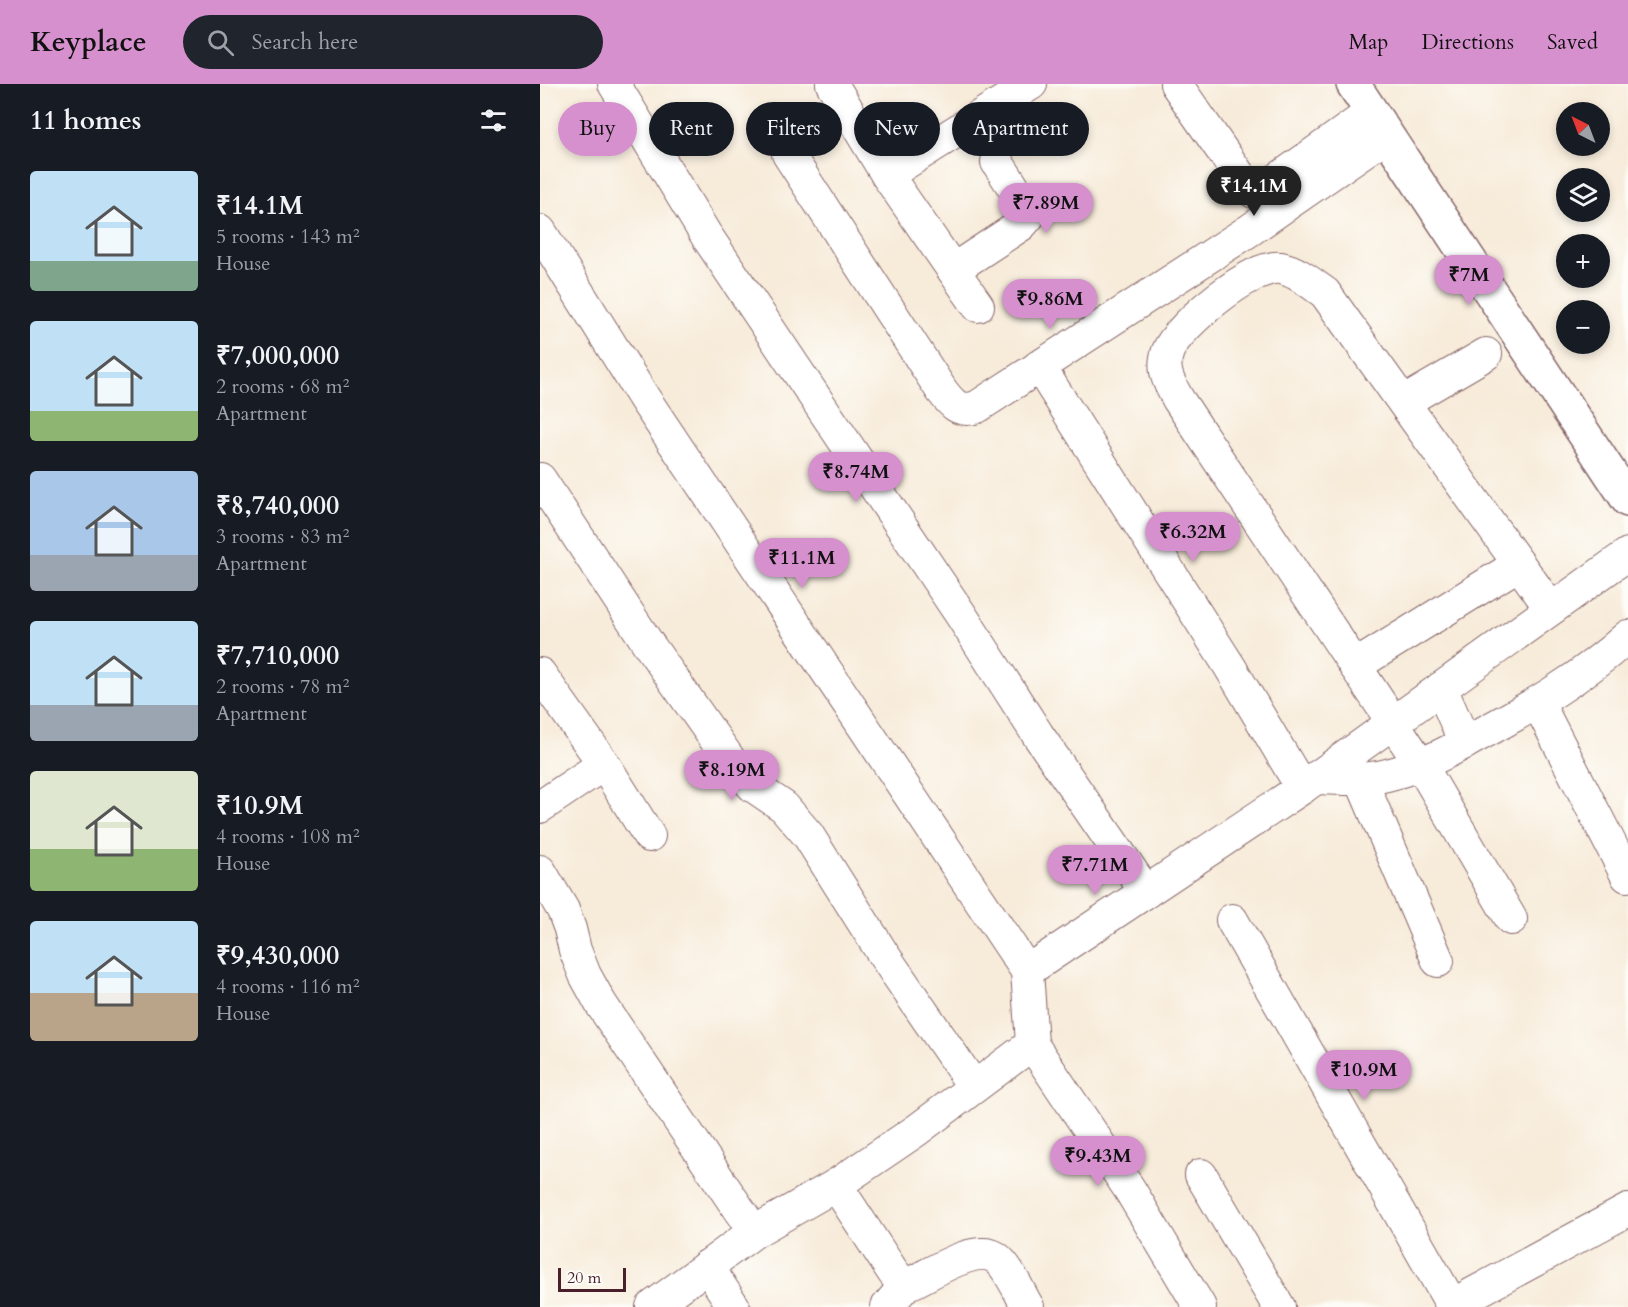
<!DOCTYPE html>
<meta charset="utf-8">
<style>
:root{--surface:#171b24;--page:#20242c;--text:#f1f3f6;--muted:#9ea1a6;--accent:#d690ce}
body{margin:0;font-family:Cardo,serif;background:var(--page);color:var(--text);height:100vh;display:flex;flex-direction:column;font-size:22px;white-space:nowrap}
*{box-sizing:border-box;margin:0}
p{font-size:20px;color:var(--muted)}
.icon{flex:none;width:33px;height:33px;fill:none;stroke:currentColor;stroke-width:2;stroke-linecap:round;stroke-linejoin:round}
.map{position:relative;flex:1;overflow:hidden}
.sheet{display:flex;flex-direction:column;background:var(--surface);width:540px}
.sheet>*{flex:none}
.hud{position:absolute;left:18px;top:18px;width:570px;height:54px;display:flex;gap:12px}
.needle{width:39px;rotate:318deg}
.fabs{position:absolute;left:1016px;top:18px;display:grid;gap:12px}
.fabs a{display:grid;place-items:center;width:54px;height:54px;border-radius:50%;background:var(--surface);box-shadow:0 3px 9px #0003;font-size:30px}
.scale{position:absolute;left:18px;bottom:15px;width:68px;box-sizing:border-box;padding-left:6px;border:3px solid #4a1f2b;border-top:0;font-size:16px;line-height:21px;white-space:nowrap;color:#4a1f2b;-webkit-text-stroke:4px #fdfcf7;paint-order:stroke}
.price{position:absolute;translate:-50% -51px;padding:0 14px;border-radius:21px;background:var(--accent);color:#111;font-size:20px;line-height:39px;filter:drop-shadow(0 2px 3px #0008)}
.price::after{content:'';position:absolute;left:50%;top:36px;width:18px;height:14px;margin-left:-9px;background:inherit;clip-path:polygon(0 0,100% 0,50% 100%)}
.price.on{background:#222;color:#fff}
ul{padding:0;list-style:none}
li{display:flex;align-items:center;gap:18px;height:150px;padding:0 30px}
li span{display:grid;place-items:center;flex:none;width:168px;height:120px;border-radius:6px;color:#555}
li>.icon{margin-inline-start:auto}
span .icon{width:72px;height:72px;fill:#fffc;stroke-width:1}
li b{font-size:26px}
h2{display:flex;justify-content:space-between;align-items:center;height:72px;padding:0 30px;font-size:26px}
.chip{padding:0 21px;border-radius:27px;background:var(--surface);box-shadow:0 3px 9px #0003;font-size:21px;line-height:54px}
.chip.on{background:var(--accent);color:#111}
header{display:flex;align-items:center;gap:36px;box-sizing:border-box;height:84px;padding:0 30px;background:var(--accent);color:#111}
header strong{font-size:28px}
nav{display:flex;gap:33px;margin-inline-start:auto;font-size:21px}
.search{width:420px;height:54px;background:var(--page);display:flex;align-items:center;gap:15px;box-sizing:border-box;padding:0 21px;border-radius:33px;color:var(--muted);font-size:22px}
main{display:flex;flex:1;min-height:0}
.map>svg:first-child{display:block}
.lines{fill:none;stroke-linecap:round;stroke-linejoin:round}
.minor-casing{stroke:#876668;stroke-width:34}
.major-casing{stroke:#876668;stroke-width:36}
.minor{stroke:#fff;stroke-width:32}
.major{stroke:#fff;stroke-width:33}
</style>
<header>
<strong>Keyplace</strong>
<div class="search"><svg class="icon" aria-label="search" viewBox="0 0 24 24"><circle cx="10" cy="10" r="6"/><path d="M15 15l6 6"/></svg>Search here</div>
<nav><a>Map</a><a>Directions</a><a>Saved</a></nav>
</header>
<main>
<section class="sheet">
<h2>11 homes<svg class="icon" aria-label="filters" viewBox="0 0 24 24"><path d="M4 7h16M4 17h16"/><circle cx="9" cy="7" r="2"/><circle cx="15" cy="17" r="2"/></svg></h2>
<ul>
<li><span style="background:linear-gradient(#bfe0f5 75%,#7fa58c 0)"><svg class="icon" aria-label="home" viewBox="0 0 24 24"><path d="M3 11l9-7 9 7M6 9v11h12V9"/></svg></span><div><b>₹14.1M</b><p>5 rooms · 143 m²</p><p>House</p></div></li>
<li><span style="background:linear-gradient(#bfe0f5 75%,#8fb573 0)"><svg class="icon" aria-label="home" viewBox="0 0 24 24"><path d="M3 11l9-7 9 7M6 9v11h12V9"/></svg></span><div><b>₹7,000,000</b><p>2 rooms · 68 m²</p><p>Apartment</p></div></li>
<li><span style="background:linear-gradient(#a9c7e8 70%,#9aa5b1 0)"><svg class="icon" aria-label="home" viewBox="0 0 24 24"><path d="M3 11l9-7 9 7M6 9v11h12V9"/></svg></span><div><b>₹8,740,000</b><p>3 rooms · 83 m²</p><p>Apartment</p></div></li>
<li><span style="background:linear-gradient(#bfe0f5 70%,#9aa5b1 0)"><svg class="icon" aria-label="home" viewBox="0 0 24 24"><path d="M3 11l9-7 9 7M6 9v11h12V9"/></svg></span><div><b>₹7,710,000</b><p>2 rooms · 78 m²</p><p>Apartment</p></div></li>
<li><span style="background:linear-gradient(#dfe7d0 65%,#8fb573 0)"><svg class="icon" aria-label="home" viewBox="0 0 24 24"><path d="M3 11l9-7 9 7M6 9v11h12V9"/></svg></span><div><b>₹10.9M</b><p>4 rooms · 108 m²</p><p>House</p></div></li>
<li><span style="background:linear-gradient(#bfe0f5 60%,#b9a48a 0)"><svg class="icon" aria-label="home" viewBox="0 0 24 24"><path d="M3 11l9-7 9 7M6 9v11h12V9"/></svg></span><div><b>₹9,430,000</b><p>4 rooms · 116 m²</p><p>House</p></div></li>
</ul>
</section>
<div class="map">
<svg width="1088" height="1223" viewBox="0 0 1088 1223">
<rect width="100%" height="100%" fill="#fdfcf7"/>
<filter id="ink" filterUnits="userSpaceOnUse"><feTurbulence type="fractalNoise" baseFrequency=".0167" numOctaves="2"/><feDisplacementMap in="SourceGraphic" scale="12" xChannelSelector="R" yChannelSelector="G"/><feConvolveMatrix kernelMatrix="1 2 1 2 8 2 1 2 1" color-interpolation-filters="sRGB"/></filter>
<filter id="wash" filterUnits="userSpaceOnUse"><feTurbulence type="fractalNoise" baseFrequency=".008" numOctaves="4" result="noise"/><feDisplacementMap in="SourceGraphic" scale="24" xChannelSelector="R" yChannelSelector="G"/><feGaussianBlur stdDeviation="1.35" result="paint"/><feColorMatrix in="noise" values="0 0 0 0 0 0 0 0 0 0 0 0 0 0 0 0 0 1.4 0 .05"/><feComposite in="paint" operator="in"/></filter>
<g filter="url(#wash)">
<rect width="100%" height="100%" fill="#f7ebd9"/>
</g>
<g filter="url(#ink)">
<g class="lines">
<defs>
<g id="minor">
<path d="M74,0l92,151 255,380 77,120 108,157"/>
<path d="M292,0l55,91 91,131"/>
<path d="M636,0l72,104 6,4 14,-6 104,-74"/>
<path d="M248,70l154,237c10,13 17,22 35,16l273,-177 137,-95"/>
<path d="M347,91l144,-91"/>
<path d="M0,147l104,167 383,573"/>
<path d="M414,185l67,-44 7,-8v-7l-31,-48"/>
<path d="M499,282l191,301 72,121"/>
<path d="M864,318l82,-48"/>
<path d="M0,395l109,166 83,118 21,23 31,21 24,28 75,119 91,133"/>
<path d="M815,582l164,-102"/>
<path d="M0,590l64,90 45,72"/>
<path d="M901,604l24,55"/>
<path d="M998,619l89,173"/>
<path d="M774,694c25,1 49,3 73,-3 34,-8 63,-24 92,-40 54,-29 104,-58 149,-99"/>
<path d="M821,696l77,181"/>
<path d="M0,723l64,-43"/>
<path d="M0,787l23,39 7,19 5,21 10,25 16,29 153,228"/>
<path d="M971,835l-90,-154 -243,-366c-9,-16 -17,-30 -10,-48 10,-25 85,-88 113,-83 16,3 31,16 44,25l226,316"/>
<path d="M692,836l220,385"/>
<path d="M492,960l98,146 70,117"/>
<path d="M661,1091l78,132"/>
<path d="M296,1101l57,87 9,11 11,-1c19,-9 61,-37 82,-25 13,8 25,37 33,50"/>
<path d="M167,1182l27,41"/>
<path d="M112,1223l102,-75 82,-47 81,-55 115,-86 -5,-73 275,-183 326,-234"/>
<path d="M347,1223l20,-24"/>
<path d="M913,1223l-1,-2 176,-95"/>
</g>
<path id="major" d="M813,0l275,416"/>
</defs>
<use href="#minor" class="minor-casing"/>
<use href="#major" class="major-casing"/>
<use href="#minor" class="minor"/>
<use href="#major" class="major"/>
</g>
</g>
</svg>
<div class="fabs">
<a><svg class="needle" viewBox="-14 -14 28 28"><path d="M0-13l5 13h-10z" fill="#e53935"/><path d="M0 13l5-13h-10z" fill="#9ea1a6"/></svg></a>
<a><svg class="icon" aria-label="layers" viewBox="0 0 24 24"><path d="M12 4l9 5-9 5-9-5zM3 14l9 5 9-5"/></svg></a>
<a>+</a>
<a>−</a>
</div>
<div class="scale">20 m</div>
<b class="price on" style="left:714px;top:133px">₹14.1M</b>
<b class="price" style="left:506px;top:150px">₹7.89M</b>
<b class="price" style="left:929px;top:222px">₹7M</b>
<b class="price" style="left:510px;top:246px">₹9.86M</b>
<b class="price" style="left:316px;top:419px">₹8.74M</b>
<b class="price" style="left:653px;top:479px">₹6.32M</b>
<b class="price" style="left:262px;top:505px">₹11.1M</b>
<b class="price" style="left:192px;top:717px">₹8.19M</b>
<b class="price" style="left:555px;top:812px">₹7.71M</b>
<b class="price" style="left:824px;top:1017px">₹10.9M</b>
<b class="price" style="left:558px;top:1103px">₹9.43M</b>
<div class="hud">
<a class="chip on">Buy</a>
<a class="chip">Rent</a>
<a class="chip">Filters</a>
<a class="chip">New</a>
<a class="chip">Apartment</a>
</div>
</div>
</main>
